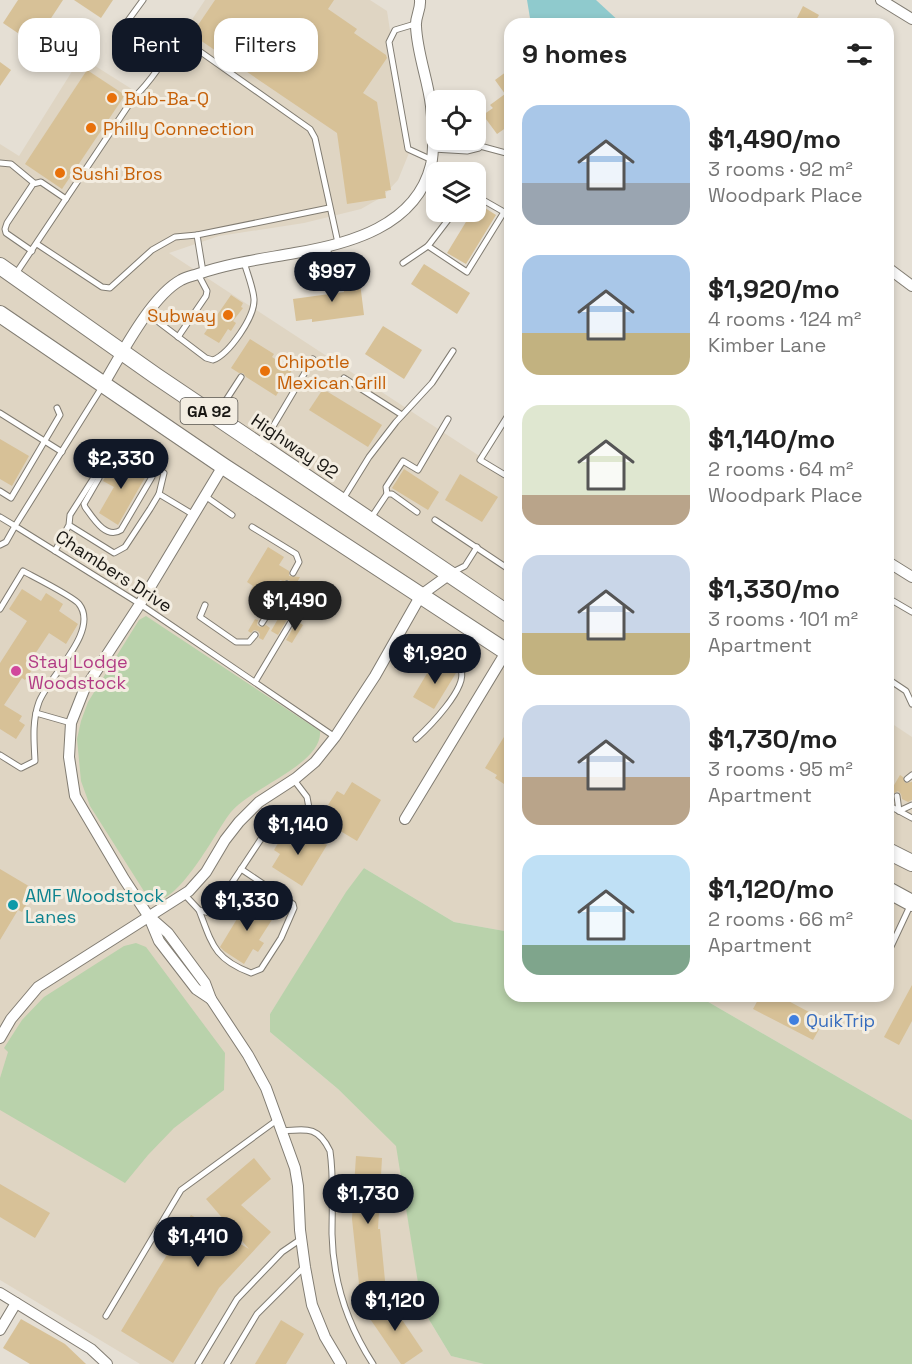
<!DOCTYPE html>
<meta charset="utf-8">
<style>
:root{--surface:#fff;--page:#f6f6f6;--text:#222;--muted:#767676;--accent:#111827}
body{margin:0;font-family:"Space Grotesk",sans-serif;background:var(--page);color:var(--text);height:100vh;display:flex;flex-direction:column;font-size:22px;white-space:nowrap}
*{box-sizing:border-box;margin:0}
p{font-size:20px;color:var(--muted)}
.icon{flex:none;width:33px;height:33px;fill:none;stroke:currentColor;stroke-width:2;stroke-linecap:round;stroke-linejoin:round}
.map{position:relative;flex:1;overflow:hidden}
.details{position:absolute;left:504px;top:18px;width:390px;height:984px;display:flex;flex-direction:column;background:var(--surface);border-radius:18px;box-shadow:0 3px 9px #0003}
.details>*{flex:none}
.banner{position:absolute;left:18px;top:18px;width:396px;height:54px;display:flex;gap:12px}
.controls{position:absolute;left:426px;top:90px;display:grid;gap:12px}
.controls a{display:grid;place-items:center;width:60px;height:60px;border-radius:12px;background:var(--surface);box-shadow:0 3px 9px #0003;font-size:30px}
.price{position:absolute;translate:-50% -51px;padding:0 14px;border-radius:21px;background:var(--accent);color:#fff;font-size:20px;line-height:39px;filter:drop-shadow(0 2px 3px #0008)}
.price::after{content:'';position:absolute;left:50%;top:36px;width:18px;height:14px;margin-left:-9px;background:inherit;clip-path:polygon(0 0,100% 0,50% 100%)}
.price.selected{background:#222;color:#fff}
ul{padding:0;list-style:none}
li{display:flex;align-items:center;gap:18px;height:150px;padding:0 18px}
li span{display:grid;place-items:center;flex:none;width:168px;height:120px;border-radius:18px;color:#555}
li>.icon{margin-inline-start:auto}
span .icon{width:72px;height:72px;fill:#fffc;stroke-width:1}
li b{font-size:26px}
h2{display:flex;justify-content:space-between;align-items:center;height:72px;padding:0 18px;font-size:26px}
.pill{padding:0 21px;border-radius:18px;background:var(--surface);box-shadow:0 3px 9px #0003;font-size:21px;line-height:54px}
.pill.selected{background:var(--accent);color:#fff}
.map>svg:first-child{display:block}
.built{fill:#dfd5c3}
.green{fill:#b9d2ab}
.water{fill:#8fcacd}
.building{fill:#d7c197}
.lines{fill:none;stroke-linecap:round;stroke-linejoin:round}
.lane-casing{stroke:#817c72;stroke-width:7}
.street-casing{stroke:#817c72;stroke-width:12}
.primary-casing{stroke:#817c72;stroke-width:18}
.lane{stroke:#fff;stroke-width:5}
.street{stroke:#fff;stroke-width:10}
.primary{stroke:#fff;stroke-width:16}
.food-dot{fill:#e8710a;stroke:#f3ede1;stroke-width:2}
.hotel-dot{fill:#d1479c;stroke:#f3ede1;stroke-width:2}
.culture-dot{fill:#0f9aa8;stroke:#f3ede1;stroke-width:2}
.shop-dot{fill:#3f7fe0;stroke:#f3ede1;stroke-width:2}
.labels{text-anchor:middle;dominant-baseline:central;stroke-width:6;stroke-linejoin:round;paint-order:stroke}
.shield{fill:#f3ede1;stroke:#5a5751;stroke-width:1.5}
.shield-label{font-size:16px;font-weight:bold;fill:#191713}
.food-label{font-size:18px;fill:#c56008;stroke:#f3ede1;text-anchor:start}
.street-label{font-size:18px;fill:#191713;stroke:#f3ede1}
.hotel-label{font-size:18px;fill:#b23c85;stroke:#f3ede1;text-anchor:start}
.culture-label{font-size:18px;fill:#0d838f;stroke:#f3ede1;text-anchor:start}
.shop-label{font-size:18px;fill:#366cbe;stroke:#f3ede1;text-anchor:start}
</style>
<div class="map">
<svg width="912" height="1364" viewBox="0 0 912 1364">
<rect width="100%" height="100%" fill="#e5dfd4"/>
<g class="built">
<path d="M205,0h165l17,11 22,142 -11,27 -16,17 -21,12 -57,14 -85,13 -50,17 341,223v456l-56,-10 -90,-54 -94,146v18l68,57 59,57 25,162 29,48 33,8h-344l-140,-84v-1136l19,12 62,-99 57,36 45,-60z"/>
<path d="M888,721l24,16v383l-214,-124h190z"/>
</g>
<g class="green">
<path d="M146,616l174,115c3,33 -70,57 -89,81 -13,15 -59,108 -84,84l-57,-90 -9,-25 -4,-42 4,-18 7,-19 51,-82z"/>
<path d="M364,868l90,54 56,10v64h188l214,124v244h-428l-33,-8 -29,-48 -26,-162 -58,-57 -68,-57v-18l76,-122z"/>
<path d="M136,943l10,4 79,106 -1,37 -50,38 -26,27 -23,28 -125,-73v-32l8,-26 -4,-4 18,-28 22,-23 80,-51z"/>
</g>
<path class="water" d="M527,0h69l26,24h-91z"/>
<g class="building">
<path d="M18,0h45l-29,44 -31,-21z"/>
<path d="M74,0h39l-12,18z"/>
<path d="M215,0h119l-6,9 29,20 -3,4 32,22 1,3 -24,35 14,9 14,88 -6,1 1,7 -39,6 -10,-71 -140,-95 5,-6 -6,-4z"/>
<path d="M803,6l16,9 -5,9h-20z"/>
<path d="M0,62l11,8 -11,16z"/>
<path d="M510,69v56l-13,9 -14,-19 10,-7 -3,-3 15,-11 -10,-14z"/>
<path d="M87,70l38,25 -63,94 -37,-25z"/>
<path d="M477,203l19,12 -30,49 -19,-11 25,-41h4z"/>
<path d="M424,264l46,29 -13,21 -46,-30z"/>
<path d="M359,275l5,40 -52,7v-3l-16,2 -3,-22 51,-7 -2,-15z"/>
<path d="M231,295l12,8 -2,4 2,1 -10,13 3,2 -5,8 -3,-2 -9,14 -15,-9z"/>
<path d="M383,326l39,24 -18,29 -39,-25z"/>
<path d="M250,339l24,15 -2,3 20,13 -16,26 -30,-19 -3,-4h-4l-8,-5z"/>
<path d="M323,389l59,36 -14,22 -59,-37z"/>
<path d="M0,439l29,17 -17,30 -12,-7z"/>
<path d="M115,460l12,7 2,-4 18,11 -29,51 -19,-12 15,-26 -11,-6z"/>
<path d="M404,469l35,23 -11,18 -36,-22z"/>
<path d="M460,474l38,23 -16,25 -37,-22z"/>
<path d="M268,547l16,10 -5,8 10,6v5l11,1 -6,11 -5,-8 -6,1 -3,-1 -13,21 -17,-10 3,-5 -6,-4z"/>
<path d="M22,589l19,12 5,-8 17,11 -4,7 19,13 -12,20 -17,-11 -18,27 5,4 -11,16 -3,-2 -18,27 18,11 -3,5 6,4 -9,14 -16,-10v-66l27,-42 -18,-12z"/>
<path d="M282,612l7,4 -11,19 -7,-4z"/>
<path d="M255,619l3,1 -1,5 3,2 6,-2 4,3 -7,12 -4,-2 1,-4 -2,-3 -4,-1 -3,3 -3,-2z"/>
<path d="M297,621l6,4 -11,18 -6,-3z"/>
<path d="M435,660l21,13 -22,36 -21,-12z"/>
<path d="M510,727v47l-6,10 -9,-6 2,-3 -12,-7z"/>
<path d="M900,775l3,2 2,6 7,-1v18l-4,2 -6,-3 -1,-5 -3,-3 -5,3 -3,-2z"/>
<path d="M352,782l29,18 -24,41 -30,-18 8,-14 -7,-4 9,-14 7,4z"/>
<path d="M298,827l29,18 -25,41 -30,-19 8,-13 -6,-4 9,-15 7,5z"/>
<path d="M0,869l32,19 -6,10 3,2 -7,12 -4,-2 -18,30z"/>
<path d="M249,899l26,16 -16,25 5,3 -6,9 -5,-3 -9,15 -20,-13 -4,-4z"/>
<path d="M912,985v36l-13,24 -15,-8z"/>
<path d="M760,996h19l30,16 -2,4 15,8 -9,16 -60,-31z"/>
<path d="M356,1156l26,2 -4,71h2l6,62 -26,2 -8,-74z"/>
<path d="M254,1158l17,21 -30,26 30,27 -52,56 -46,75 -52,-32 70,-116 58,34 -43,-50z"/>
<path d="M0,1184l50,29 -15,25 -35,-21z"/>
<path d="M388,1299l35,52 -19,13h-3l-35,-51z"/>
<path d="M21,1319l44,25 21,20h-56l-27,-16z"/>
<path d="M281,1320l23,14 -18,30h-31z"/>
</g>
<g class="lines">
<defs>
<g id="lane">
<path d="M415,24l-20,6 -6,12 19,107 24,11"/>
<path d="M124,26l19,-26"/>
<path d="M430,97l31,-2 7,5"/>
<path d="M480,146l30,8"/>
<path d="M433,149l34,2 12,-3 1,-6 -4,-18"/>
<path d="M0,163l11,1 23,19"/>
<path d="M431,167l8,5"/>
<path d="M37,244l65,43 8,1 42,-38 23,-13 22,-2"/>
<path d="M327,246l7,34"/>
<path d="M428,246l39,26 37,-60 -28,-16"/>
<path d="M32,251l-26,-18 -1,-4 2,-6 26,-39 8,-2 25,17"/>
<path d="M403,263l25,-17 26,-34"/>
<path d="M203,272l-6,-37 132,-27"/>
<path d="M15,275l119,-178c19,-16 29,-40 47,-56l7,2 122,86 5,9 23,105"/>
<path d="M148,314l58,44 7,2c16,-6 42,-43 41,-61 -1,-12 -7,-26 -10,-37"/>
<path d="M178,337l28,-41 1,-5 -9,-17"/>
<path d="M344,378l58,37"/>
<path d="M102,387l-87,139 125,78 195,133"/>
<path d="M510,412l-30,48 30,18"/>
<path d="M0,413l62,39"/>
<path d="M217,414l24,-37"/>
<path d="M262,445l51,-86"/>
<path d="M99,469v9l-15,26 1,3c8,11 21,33 36,23l31,-53v-11"/>
<path d="M0,491l11,7 49,-83 -3,-7"/>
<path d="M159,494l35,21"/>
<path d="M387,494l-1,-7 17,-26 15,9 30,-51"/>
<path d="M205,496l27,19"/>
<path d="M343,499l26,-42 27,-35 36,-39 21,-32"/>
<path d="M0,517l15,9 -9,16 -6,3"/>
<path d="M371,518l16,-24h5l25,18"/>
<path d="M435,520l75,50"/>
<path d="M252,527l44,27 3,8 -6,11"/>
<path d="M55,551l14,-26 1,-10 46,-72 48,30 -5,21 -9,15 -25,38 -11,6 -45,-28"/>
<path d="M451,573l14,-7 12,-19"/>
<path d="M888,598l24,14"/>
<path d="M205,605l-5,12 36,25h13l6,-7"/>
<path d="M0,609l23,-38c11,6 51,26 56,33 21,27 -30,72 -40,98 -7,19 -5,39 -4,59l-14,7 -21,-13"/>
<path d="M503,609l7,-11"/>
<path d="M262,623l25,-39"/>
<path d="M888,679l18,12 6,13"/>
<path d="M255,682l58,-97"/>
<path d="M36,713l35,10"/>
<path d="M416,739c12,-11 52,-51 45,-69 -4,-10 -22,-18 -31,-22l-4,2"/>
<path d="M907,779l5,-4"/>
<path d="M897,796l2,15"/>
<path d="M888,805l24,13"/>
<path d="M899,811l13,-6"/>
<path d="M184,894l15,16 10,3 5,-3 47,-71 20,-15 24,-12 4,-4 -2,-11 -13,-17"/>
<path d="M199,910c13,34 15,49 52,63l10,-4 20,-31 13,-30 -1,-4 -52,-35"/>
<path d="M888,953l22,-47"/>
<path d="M282,1131c25,-2 36,-5 48,20 4,27 2,56 2,83 1,48 15,90 41,130"/>
<path d="M106,1316l75,-126 96,-70"/>
<path d="M198,1364l39,-65 45,-47 19,-13"/>
<path d="M227,1364l30,-50 47,-47"/>
</g>
<g id="street">
<path d="M881,0l31,19"/>
<path d="M888,268l24,18"/>
<path d="M103,385c18,-30 48,-89 78,-105 5,-3 11,-4 17,-6 32,-11 64,-15 97,-21 54,-9 121,-27 136,-88 4,-18 2,-40 0,-59 -3,-26 -14,-53 -15,-80 -1,-9 5,-16 4,-26"/>
<path d="M888,562l24,15"/>
<path d="M405,819l101,-167"/>
<path d="M152,919l16,14 37,50 6,16 37,56 18,33 29,80 3,18 2,44 5,37 7,38 13,32 16,27"/>
<path d="M211,999l-15,-10 -37,-48 -10,-24 -25,-38 -49,-83 -6,-39 2,-34 13,-33 56,-86 83,-138"/>
<path d="M0,1038l11,-19 27,-32 151,-96 17,-19 19,-32 14,-18 20,-20 37,-24 19,-16 20,-25 40,-61 46,-81 29,-21"/>
<path d="M0,1293l91,56 16,15"/>
<path d="M0,1330l16,-27"/>
</g>
<g id="primary">
<path d="M0,266l156,110 354,239"/>
<path d="M0,314l223,152 287,188"/>
<path d="M888,851l24,12"/>
<path d="M888,890l24,13"/>
</g>
</defs>
<use href="#lane" class="lane-casing"/>
<use href="#street" class="street-casing"/>
<use href="#primary" class="primary-casing"/>
<use href="#lane" class="lane"/>
<use href="#street" class="street"/>
<use href="#primary" class="primary"/>
</g>
<g class="food-dot">
<circle cx="112" cy="98" r="6"/>
<circle cx="91" cy="128" r="6"/>
<circle cx="60" cy="173" r="6"/>
<circle cx="228" cy="315" r="6"/>
<circle cx="265" cy="371" r="6"/>
</g>
<circle class="hotel-dot" cx="16" cy="671" r="6"/>
<circle class="culture-dot" cx="13" cy="905" r="6"/>
<circle class="shop-dot" cx="794" cy="1020" r="6"/>
<g class="labels">
<rect class="shield" x="180.5" y="398" width="57" height="26" rx="4.5"/>
<g class="shield-label">
<text x="209" y="411">GA 92</text>
</g>
<g class="food-label">
<text x="124" y="98">Bub-Ba-Q</text>
<text x="103" y="128">Philly Connection</text>
<text x="72" y="173">Sushi Bros</text>
<text x="216" y="315" text-anchor="end">Subway</text>
<text x="277" y="361">Chipotle<tspan x="277" dy="21">Mexican Grill</tspan></text>
</g>
<g class="street-label">
<text transform="translate(295 446) rotate(34)">Highway 92</text>
<text transform="translate(114 571) rotate(33)">Chambers Drive</text>
</g>
<g class="hotel-label">
<text x="28" y="661">Stay Lodge<tspan x="28" dy="21">Woodstock</tspan></text>
</g>
<g class="culture-label">
<text x="25" y="895">AMF Woodstock<tspan x="25" dy="21">Lanes</tspan></text>
</g>
<g class="shop-label">
<text x="806" y="1020">QuikTrip</text>
</g>
</g>
</svg>
<div class="controls">
<a><svg class="icon" aria-label="locate" viewBox="0 0 24 24"><circle cx="12" cy="12" r="6"/><path d="M12 2v4M12 18v4M2 12h4M18 12h4"/></svg></a>
<a><svg class="icon" aria-label="layers" viewBox="0 0 24 24"><path d="M12 4l9 5-9 5-9-5zM3 14l9 5 9-5"/></svg></a>
</div>
<b class="price" style="left:332px;top:303px">$997</b>
<b class="price" style="left:121px;top:490px">$2,330</b>
<b class="price selected" style="left:295px;top:632px">$1,490</b>
<b class="price" style="left:435px;top:685px">$1,920</b>
<b class="price" style="left:298px;top:856px">$1,140</b>
<b class="price" style="left:247px;top:932px">$1,330</b>
<b class="price" style="left:368px;top:1225px">$1,730</b>
<b class="price" style="left:198px;top:1268px">$1,410</b>
<b class="price" style="left:395px;top:1332px">$1,120</b>
<div class="banner">
<a class="pill">Buy</a>
<a class="pill selected">Rent</a>
<a class="pill">Filters</a>
</div>
<section class="details">
<h2>9 homes<svg class="icon" aria-label="filters" viewBox="0 0 24 24"><path d="M4 7h16M4 17h16"/><circle cx="9" cy="7" r="2"/><circle cx="15" cy="17" r="2"/></svg></h2>
<ul>
<li><span style="background:linear-gradient(#a9c7e8 65%,#9aa5b1 0)"><svg class="icon" aria-label="home" viewBox="0 0 24 24"><path d="M3 11l9-7 9 7M6 9v11h12V9"/></svg></span><div><b>$1,490/mo</b><p>3 rooms · 92 m²</p><p>Woodpark Place</p></div></li>
<li><span style="background:linear-gradient(#a9c7e8 65%,#c2b280 0)"><svg class="icon" aria-label="home" viewBox="0 0 24 24"><path d="M3 11l9-7 9 7M6 9v11h12V9"/></svg></span><div><b>$1,920/mo</b><p>4 rooms · 124 m²</p><p>Kimber Lane</p></div></li>
<li><span style="background:linear-gradient(#dfe7d0 75%,#b9a48a 0)"><svg class="icon" aria-label="home" viewBox="0 0 24 24"><path d="M3 11l9-7 9 7M6 9v11h12V9"/></svg></span><div><b>$1,140/mo</b><p>2 rooms · 64 m²</p><p>Woodpark Place</p></div></li>
<li><span style="background:linear-gradient(#c9d6e8 65%,#c2b280 0)"><svg class="icon" aria-label="home" viewBox="0 0 24 24"><path d="M3 11l9-7 9 7M6 9v11h12V9"/></svg></span><div><b>$1,330/mo</b><p>3 rooms · 101 m²</p><p>Apartment</p></div></li>
<li><span style="background:linear-gradient(#c9d6e8 60%,#b9a48a 0)"><svg class="icon" aria-label="home" viewBox="0 0 24 24"><path d="M3 11l9-7 9 7M6 9v11h12V9"/></svg></span><div><b>$1,730/mo</b><p>3 rooms · 95 m²</p><p>Apartment</p></div></li>
<li><span style="background:linear-gradient(#bfe0f5 75%,#7fa58c 0)"><svg class="icon" aria-label="home" viewBox="0 0 24 24"><path d="M3 11l9-7 9 7M6 9v11h12V9"/></svg></span><div><b>$1,120/mo</b><p>2 rooms · 66 m²</p><p>Apartment</p></div></li>
</ul>
</section>
</div>
